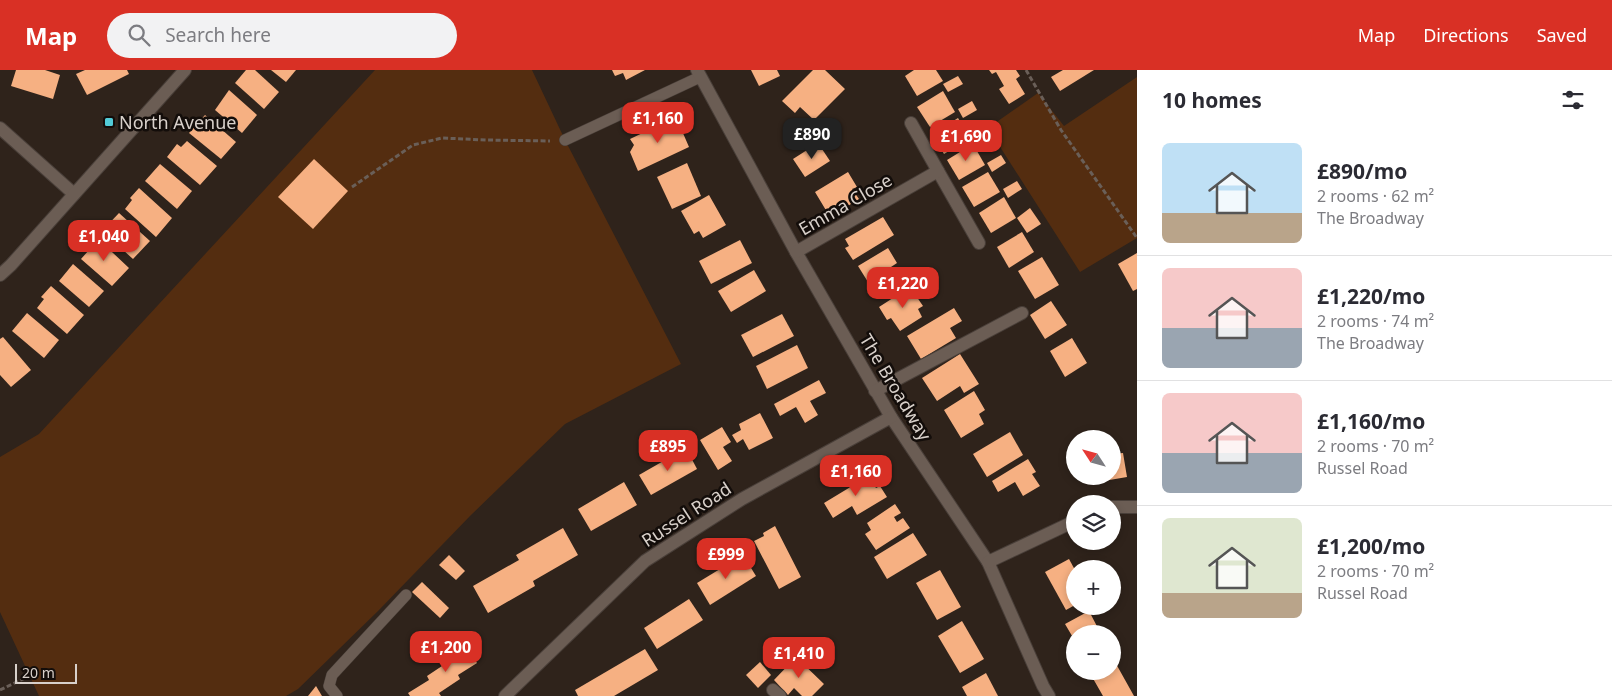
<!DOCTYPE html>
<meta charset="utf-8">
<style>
:root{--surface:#fff;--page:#f2f2f3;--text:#2b2b33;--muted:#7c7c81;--line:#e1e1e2;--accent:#d93025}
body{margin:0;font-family:"Noto Sans",sans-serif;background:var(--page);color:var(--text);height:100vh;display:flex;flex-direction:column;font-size:19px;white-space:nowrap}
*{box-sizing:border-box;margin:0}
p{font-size:16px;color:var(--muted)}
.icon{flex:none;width:28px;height:28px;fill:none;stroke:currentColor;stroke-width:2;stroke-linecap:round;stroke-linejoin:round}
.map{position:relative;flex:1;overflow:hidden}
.details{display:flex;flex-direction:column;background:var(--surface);width:475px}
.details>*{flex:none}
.needle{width:32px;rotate:306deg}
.tools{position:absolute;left:1066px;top:360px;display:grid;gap:10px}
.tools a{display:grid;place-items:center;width:55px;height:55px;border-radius:50%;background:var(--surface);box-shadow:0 2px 8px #0003;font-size:25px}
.scale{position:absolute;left:15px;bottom:12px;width:62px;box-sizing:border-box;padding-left:5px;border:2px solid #d8d0ca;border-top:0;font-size:14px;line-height:18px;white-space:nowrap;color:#d8d0ca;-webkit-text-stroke:4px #130d0a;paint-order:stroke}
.price{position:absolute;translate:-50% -42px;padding:0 11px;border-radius:10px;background:var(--accent);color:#fff;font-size:16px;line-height:32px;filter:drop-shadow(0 1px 2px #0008)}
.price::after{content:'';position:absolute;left:50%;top:30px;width:15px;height:11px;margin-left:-8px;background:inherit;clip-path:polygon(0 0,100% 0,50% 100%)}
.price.active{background:#222;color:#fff}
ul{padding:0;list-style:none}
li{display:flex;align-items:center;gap:15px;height:125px;padding:0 25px}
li+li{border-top:1px solid var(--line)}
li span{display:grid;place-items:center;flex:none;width:140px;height:100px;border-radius:8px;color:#555}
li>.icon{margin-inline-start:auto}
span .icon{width:60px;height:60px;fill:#fffc;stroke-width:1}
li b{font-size:21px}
h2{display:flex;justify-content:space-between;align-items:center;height:60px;padding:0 25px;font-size:21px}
header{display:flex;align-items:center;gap:30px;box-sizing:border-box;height:70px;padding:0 25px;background:var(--accent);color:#fff}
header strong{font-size:24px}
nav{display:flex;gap:28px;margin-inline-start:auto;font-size:18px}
.search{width:350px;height:45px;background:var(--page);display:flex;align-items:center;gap:12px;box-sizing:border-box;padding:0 18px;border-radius:28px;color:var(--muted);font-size:19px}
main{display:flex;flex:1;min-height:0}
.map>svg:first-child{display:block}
.green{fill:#542d10}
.building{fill:#f6b082}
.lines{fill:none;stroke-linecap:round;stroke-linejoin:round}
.lane-casing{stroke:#493f39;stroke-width:12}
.street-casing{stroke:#493f39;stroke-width:14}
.path{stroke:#6a5f58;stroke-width:3;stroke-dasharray:5 2.5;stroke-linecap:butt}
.lane{stroke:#6b5d54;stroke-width:11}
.street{stroke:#6b5d54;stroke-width:12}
.poi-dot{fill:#52cbd7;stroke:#130d0a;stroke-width:2}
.labels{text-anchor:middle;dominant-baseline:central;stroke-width:5;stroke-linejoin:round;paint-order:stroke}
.poi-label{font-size:18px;fill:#d8d0ca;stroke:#130d0a;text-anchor:start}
.street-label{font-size:18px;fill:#d8d0ca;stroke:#130d0a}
</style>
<header>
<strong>Map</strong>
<div class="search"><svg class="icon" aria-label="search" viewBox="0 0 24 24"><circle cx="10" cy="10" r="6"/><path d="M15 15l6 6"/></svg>Search here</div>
<nav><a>Map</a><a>Directions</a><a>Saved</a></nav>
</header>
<main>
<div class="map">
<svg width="1137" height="626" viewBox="0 0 1137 626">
<rect width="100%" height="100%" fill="#2f231b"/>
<g class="green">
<path d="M375,0h157l33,70 116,224 -116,60 -94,91 -93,96 -80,78 -12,7h-247l-39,-84v-155l39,-23z"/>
<path d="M1137,7v161l-57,34 -92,-144 50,-35 26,33z"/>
</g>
<g class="building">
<path d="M16,0h29l15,5 -7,24 -42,-13z"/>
<path d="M85,0h42l2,4 -42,21 -11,-21z"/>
<path d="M246,0h9l24,22 -15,17 -29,-26z"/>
<path d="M271,0h25l-10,12z"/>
<path d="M612,0h33l-19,10 -3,-7 -8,3z"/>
<path d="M751,0h26l3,6 -21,10z"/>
<path d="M813,0h12l20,19 -31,31 -14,-13 -5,6 -13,-12z"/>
<path d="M914,0h22l7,11 -26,15 -12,-20z"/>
<path d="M989,0h27l4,6 -4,3 9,15 -16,10 -10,-15 5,-3 -8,-14 -4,2z"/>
<path d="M1063,0h31l-34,21 -9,-14z"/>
<path d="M958,6l5,8 -15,8 -5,-8z"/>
<path d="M229,20l28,25 -15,18 -27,-23z"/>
<path d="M943,21l12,21 -25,15 -13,-20z"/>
<path d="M972,31l5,9 -14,8 -5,-9z"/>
<path d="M205,45l31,27 -15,17 -32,-26z"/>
<path d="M676,47l13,30 -51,24 -8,-19 4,-7 -4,-6z"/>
<path d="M958,48l12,20 -26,16 -12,-20z"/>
<path d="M986,57l5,9 -14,8 -5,-8z"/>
<path d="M187,71l30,25 -17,19 -33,-28 10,-13 4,3z"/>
<path d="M818,73l12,18 -25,16 -12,-18z"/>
<path d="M973,74l12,21 -26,15 -12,-20z"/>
<path d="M1001,85l5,8 -14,9 -5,-9z"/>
<path d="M314,89l34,32 -35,38 -35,-32z"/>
<path d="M687,93l14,33 -29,13 -15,-32z"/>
<path d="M160,94l32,27 -15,18 -32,-28z"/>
<path d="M848,102l9,15 -5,2 7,10 -29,18 -15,-25z"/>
<path d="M988,102l12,20 -26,15 -12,-20z"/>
<path d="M1017,111l5,8 -14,9 -5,-9z"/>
<path d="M139,118l33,30 -16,19 -31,-28 7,-9 -2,-2z"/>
<path d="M709,125l17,30 -23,13 -4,-7 -5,3 -13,-23z"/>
<path d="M1004,127l12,21 -25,15 -12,-20z"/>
<path d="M1030,138l11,16 -14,9 -10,-15z"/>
<path d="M119,143l31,28 -17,18 -31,-28z"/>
<path d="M883,147l11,18 -41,25 -8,-12 4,-2 -4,-7z"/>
<path d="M1022,162l12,20 -25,16 -12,-21z"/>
<path d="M96,167l33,31 -17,18 -31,-27 8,-9 -3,-2z"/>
<path d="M740,170l12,23 -41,21 -12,-23z"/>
<path d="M888,178l9,15 -6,4 9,13 -13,8 -3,-5 -11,7 -15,-24z"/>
<path d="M1137,183v36l-4,2 -15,-27z"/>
<path d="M1042,187l17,28 -24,14 -17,-28z"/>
<path d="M73,194l31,27 -15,16 -30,-26z"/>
<path d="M754,200l12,21 -35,21 -13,-21z"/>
<path d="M51,216l33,29 -17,19 -30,-26 7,-9 -3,-2z"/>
<path d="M910,217l13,19 -5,3 4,8 -22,14 -9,-13 -4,2 -8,-13z"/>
<path d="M1051,231l16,24 -22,14 -15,-24z"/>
<path d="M954,238l8,13 -12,7 6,10 -35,21 -14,-23z"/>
<path d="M27,243l32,27 -15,18 -32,-27z"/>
<path d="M782,244l12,22 -41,21 -12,-22z"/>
<path d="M3,267l28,33 -20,17 -11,-12v-36z"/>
<path d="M1072,268l15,25 -22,14 -15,-26z"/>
<path d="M797,275l11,23 -41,21 -11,-23z"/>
<path d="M960,284l19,30 -15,9 -4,-7 -23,15 -15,-23z"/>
<path d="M819,310l7,13 -16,8 8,14 -13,8 -9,-16 -16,9 -6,-12z"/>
<path d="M974,321l11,19 -6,4 5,10 -23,14 -17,-28z"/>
<path d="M760,343l13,25 -24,12 -6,-11 -6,4 -5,-8 9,-5 -2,-6z"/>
<path d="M722,357l9,15 -8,5 9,14 -14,9 -18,-30z"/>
<path d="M1010,362l13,23 -36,22 -14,-23z"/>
<path d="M686,378l11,21 -46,26 -12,-20z"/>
<path d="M1123,383l4,24 -41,7 -2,-8h28v-22z"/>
<path d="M1028,389l8,13 -4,2 8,12 -17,10 -8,-14 -17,10 -6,-11z"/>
<path d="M866,402l10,16 4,-2 7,11 -30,18 -5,-9 -19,12 -9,-15 33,-20 -2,-4z"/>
<path d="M624,412l13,23 -46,26 -13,-22z"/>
<path d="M895,434l6,9 -7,4 3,5 6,-4 7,10 -34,22 -11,-16 6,-4 -4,-7z"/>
<path d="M775,456l26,51 -22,12 -25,-48 10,-5 -1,-3z"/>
<path d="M563,458l15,27 -45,26 2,5 -47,27 -15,-27 46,-26 -3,-5z"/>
<path d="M913,463l14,22 -40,24 -13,-22z"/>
<path d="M449,485l16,16 -9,9 -17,-15z"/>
<path d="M743,485l13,21 -46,29 -13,-22z"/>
<path d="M1069,489l6,11v35l-9,5 -21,-38z"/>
<path d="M940,500l21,37 -24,13 -21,-37z"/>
<path d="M422,512l27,26 -9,10 -28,-26z"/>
<path d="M689,529l14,21 -46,29 -13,-21z"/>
<path d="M1089,541l12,23h-26v7l-10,-17z"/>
<path d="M962,551l22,38 -24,14 -22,-37z"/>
<path d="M465,574l12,19 -19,12 2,4 -21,14 2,3h-31l-2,-3 21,-13 -2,-4 21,-14 -3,-5z"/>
<path d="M645,579l13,21 -44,26h-36l-3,-6z"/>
<path d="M796,587l28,27 -12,12h-10l-8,-8 -6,7 -14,-15z"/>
<path d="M760,592l11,13 -13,13 -12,-13z"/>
<path d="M1115,592l19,34h-31l-12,-21 6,-4h15v-8z"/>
<path d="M986,603l12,23h-31l-5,-9z"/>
<path d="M316,616l6,10h-14z"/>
</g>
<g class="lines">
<defs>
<g id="lane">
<path d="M565,70l135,-63"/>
<path d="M337,626l-8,-10 3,-11 74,-80"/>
</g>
<g id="street">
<path d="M697,0l99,182 95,165 97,145 55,124 6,10"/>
<path d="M0,58l74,66"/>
<path d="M938,101l41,72"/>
<path d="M796,182l142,-81 -27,-48"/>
<path d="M0,205l11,-10 174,-195"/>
<path d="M875,321l147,-78"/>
<path d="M1112,437h25"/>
<path d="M988,492l87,-41"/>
<path d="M773,620l7,6"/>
<path d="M505,626l140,-135 97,-62 149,-82"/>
</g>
</defs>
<use href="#lane" class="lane-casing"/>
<use href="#street" class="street-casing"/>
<g class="path">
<path d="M1026,0l35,60 76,108"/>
<path d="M352,117l61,-42 29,-7 44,2 64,1"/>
<path d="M0,620l29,-14"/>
</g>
<use href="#lane" class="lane"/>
<use href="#street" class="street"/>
</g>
<rect class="poi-dot" x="104" y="47" width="10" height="10" rx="2.5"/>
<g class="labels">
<g class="poi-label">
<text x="119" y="52">North Avenue</text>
</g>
<g class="street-label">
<text transform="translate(845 134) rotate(-30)">Emma Close</text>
<text transform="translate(896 317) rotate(59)">The Broadway</text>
<text transform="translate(686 444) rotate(-33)">Russel Road</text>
</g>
</g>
</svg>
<div class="tools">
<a><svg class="needle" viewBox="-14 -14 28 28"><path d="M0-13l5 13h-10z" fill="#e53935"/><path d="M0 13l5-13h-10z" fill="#7c7c81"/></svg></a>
<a><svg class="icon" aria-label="layers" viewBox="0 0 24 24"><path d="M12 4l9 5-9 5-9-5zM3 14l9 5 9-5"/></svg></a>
<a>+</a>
<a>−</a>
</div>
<div class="scale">20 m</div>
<b class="price" style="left:658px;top:74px">£1,160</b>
<b class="price active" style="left:812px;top:90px">£890</b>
<b class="price" style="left:966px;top:92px">£1,690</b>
<b class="price" style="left:104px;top:192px">£1,040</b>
<b class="price" style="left:903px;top:239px">£1,220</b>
<b class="price" style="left:668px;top:402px">£895</b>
<b class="price" style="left:856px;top:427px">£1,160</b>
<b class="price" style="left:726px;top:510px">£999</b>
<b class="price" style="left:446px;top:603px">£1,200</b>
<b class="price" style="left:799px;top:609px">£1,410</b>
</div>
<section class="details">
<h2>10 homes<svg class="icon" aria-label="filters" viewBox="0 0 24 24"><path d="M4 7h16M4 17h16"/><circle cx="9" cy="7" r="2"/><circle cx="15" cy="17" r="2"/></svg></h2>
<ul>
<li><span style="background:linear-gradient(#bfe0f5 70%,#b9a48a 0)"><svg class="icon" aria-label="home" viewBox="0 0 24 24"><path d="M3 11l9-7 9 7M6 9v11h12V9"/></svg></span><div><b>£890/mo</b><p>2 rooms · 62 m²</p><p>The Broadway</p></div></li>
<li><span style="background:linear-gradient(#f6c9c9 60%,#9aa5b1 0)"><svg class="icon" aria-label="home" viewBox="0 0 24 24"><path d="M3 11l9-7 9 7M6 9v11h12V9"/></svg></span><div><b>£1,220/mo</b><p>2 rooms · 74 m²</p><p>The Broadway</p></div></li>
<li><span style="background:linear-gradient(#f6c9c9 60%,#9aa5b1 0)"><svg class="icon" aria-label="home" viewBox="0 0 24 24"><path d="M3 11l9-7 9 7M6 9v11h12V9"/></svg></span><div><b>£1,160/mo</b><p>2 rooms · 70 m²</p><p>Russel Road</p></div></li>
<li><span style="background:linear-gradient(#dfe7d0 75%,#b9a48a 0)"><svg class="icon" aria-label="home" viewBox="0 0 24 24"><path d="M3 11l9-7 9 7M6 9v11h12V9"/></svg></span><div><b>£1,200/mo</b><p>2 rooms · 70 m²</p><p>Russel Road</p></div></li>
</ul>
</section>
</main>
